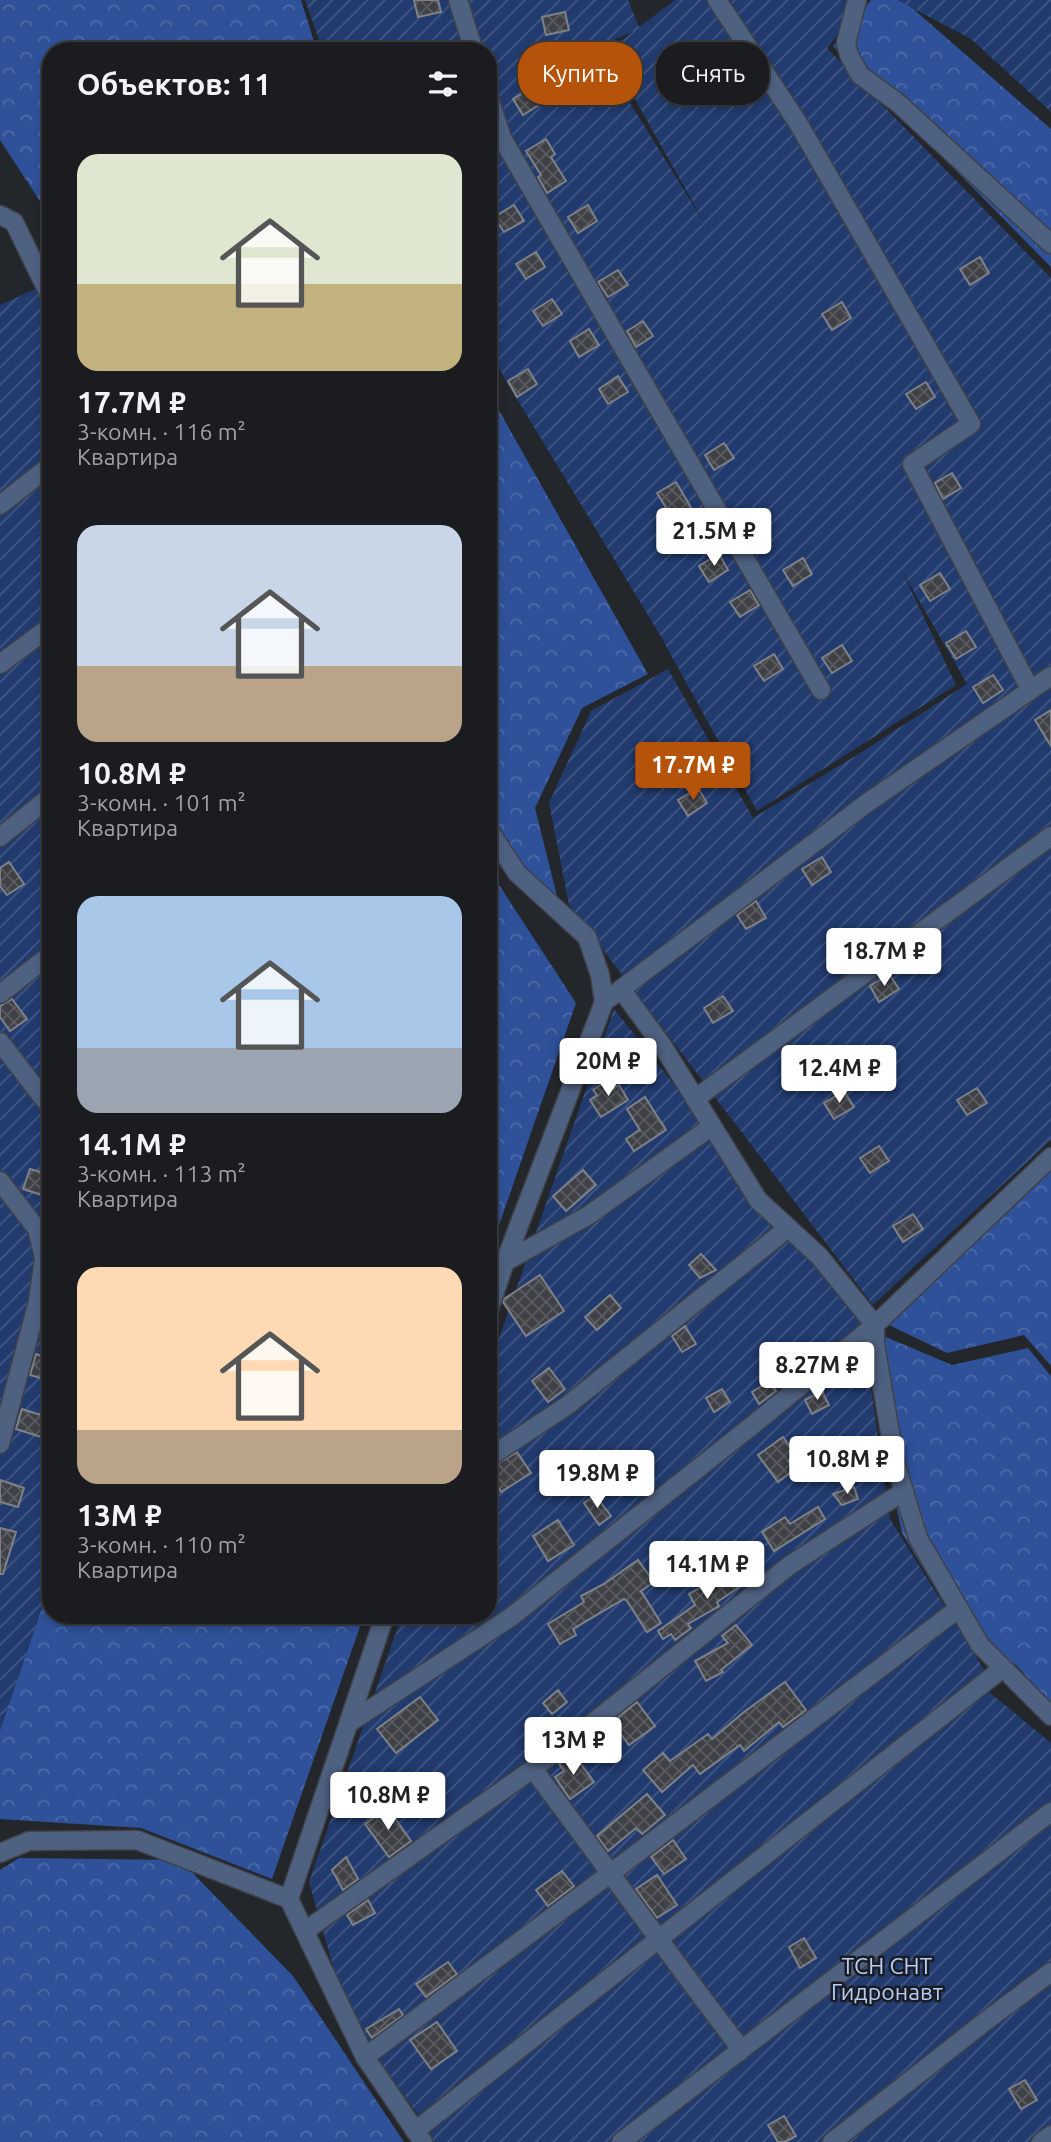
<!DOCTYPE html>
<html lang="ru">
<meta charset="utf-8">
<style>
:root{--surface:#1a1c20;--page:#27292d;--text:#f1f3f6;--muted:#9fa1a5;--line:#383a3e;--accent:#b45309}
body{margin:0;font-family:Ubuntu,sans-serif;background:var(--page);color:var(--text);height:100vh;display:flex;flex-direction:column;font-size:26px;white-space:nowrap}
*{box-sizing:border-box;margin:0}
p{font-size:23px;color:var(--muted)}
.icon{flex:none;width:38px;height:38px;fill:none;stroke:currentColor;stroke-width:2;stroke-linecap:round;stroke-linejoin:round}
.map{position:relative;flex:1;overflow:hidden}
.details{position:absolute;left:42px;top:42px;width:455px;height:1582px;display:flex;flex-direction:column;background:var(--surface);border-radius:28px;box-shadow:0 4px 10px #0003,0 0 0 2px var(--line)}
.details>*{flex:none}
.top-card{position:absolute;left:518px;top:42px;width:427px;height:63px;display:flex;gap:14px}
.price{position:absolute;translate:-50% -60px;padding:0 16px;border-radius:7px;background:#fff;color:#222;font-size:23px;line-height:46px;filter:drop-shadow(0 2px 4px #0008)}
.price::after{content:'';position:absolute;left:50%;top:42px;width:21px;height:16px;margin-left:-10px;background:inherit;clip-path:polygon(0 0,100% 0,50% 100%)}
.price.current{background:var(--accent);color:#fff}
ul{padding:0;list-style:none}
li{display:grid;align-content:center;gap:14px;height:371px;padding:0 35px}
li span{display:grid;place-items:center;height:217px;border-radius:21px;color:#555}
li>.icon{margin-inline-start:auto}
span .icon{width:126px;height:126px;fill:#fffc;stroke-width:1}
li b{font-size:30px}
h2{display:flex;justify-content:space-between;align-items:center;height:84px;padding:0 35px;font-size:30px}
.pill{padding:0 24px;border-radius:28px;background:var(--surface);box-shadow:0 4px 10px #0003,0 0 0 2px var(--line);font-size:24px;line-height:63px}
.pill.current{background:var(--accent);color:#fff}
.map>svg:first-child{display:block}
.forest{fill:url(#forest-crowns)}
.garden{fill:url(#garden-furrows);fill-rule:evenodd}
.building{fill:url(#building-cross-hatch);stroke:#7e8188;stroke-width:2}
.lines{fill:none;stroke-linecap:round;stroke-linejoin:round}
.minor-casing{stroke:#3e4146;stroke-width:21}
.minor{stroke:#4f6181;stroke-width:18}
.labels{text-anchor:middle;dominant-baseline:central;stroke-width:5;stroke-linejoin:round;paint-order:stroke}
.park-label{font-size:23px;fill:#b7cdf6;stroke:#191c21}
</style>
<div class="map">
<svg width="1051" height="2142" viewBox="0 0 1051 2142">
<defs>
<pattern id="forest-crowns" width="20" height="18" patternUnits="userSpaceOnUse" patternTransform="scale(1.75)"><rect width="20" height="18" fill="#2e5199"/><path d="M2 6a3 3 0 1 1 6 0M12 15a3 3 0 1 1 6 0" fill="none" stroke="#4c6aa7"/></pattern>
<pattern id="garden-furrows" width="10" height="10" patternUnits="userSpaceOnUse" patternTransform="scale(1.75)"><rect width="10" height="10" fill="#213b6f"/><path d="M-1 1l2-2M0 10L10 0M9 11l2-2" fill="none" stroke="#415784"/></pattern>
<pattern id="building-cross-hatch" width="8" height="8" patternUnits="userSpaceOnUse" patternTransform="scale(1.75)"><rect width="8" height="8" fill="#3e4146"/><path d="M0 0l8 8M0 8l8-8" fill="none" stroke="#5a5c61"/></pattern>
</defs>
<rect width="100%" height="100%" fill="#23262b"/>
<g class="forest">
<path d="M0,0h301l16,51h-266v167l-51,-78z"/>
<path d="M871,0h32l148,129v138l-218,-221z"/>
<path d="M488,391l160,283 -66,34 -47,100 28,112 -75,-94z"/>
<path d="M488,868l88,135 -88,254z"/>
<path d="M1051,1159v207l-27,-31 -77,18 -62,-30z"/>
<path d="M879,1334l73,31 76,-17 23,28v327l-35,-38 -41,-11 -73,-121 -39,-187z"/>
<path d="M51,1581v34h313l-92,264 -131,-51 -141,-9v-89z"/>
<path d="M19,1858l161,2 113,116 111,166h-404v-272z"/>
</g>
<g class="garden">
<path d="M305,0h323l11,27 36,-27h190l-38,48 224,230v862l-178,165 -304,-400 -20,-102 42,-92 77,-42 85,149 107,-65 107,-69 -65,-113 54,114 -199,126 -97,-176 -151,-249 -21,-38v-297h-165zM634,31l-26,20 97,173 -109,-176z"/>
<path d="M897,0h154v112l-80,-73z"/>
<path d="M51,282v1299l-51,149v-1425z"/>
<path d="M614,1009l247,311 29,199 95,152 -567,444 -51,-71 -32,-71 -26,-91 93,-267h86v-245z"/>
<path d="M989,1692l62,51v385l-17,14h-604l-7,-10z"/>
</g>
<g class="building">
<path d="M414,0h24l3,12 -23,5z"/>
<path d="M565,12l4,18 -23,5 -4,-18z"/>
<path d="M532,87l10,16 -19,12 -10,-16z"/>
<path d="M546,139l9,15 -4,3 15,24 -19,12 -9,-16 3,-2 -15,-24z"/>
<path d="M514,205l10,16 -20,11 -10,-15z"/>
<path d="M588,205l9,16 -19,12 -10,-16z"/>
<path d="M536,252l9,15 -19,12 -10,-15z"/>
<path d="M980,257l9,16 -19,12 -10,-16z"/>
<path d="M618,270l10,15 -20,12 -10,-15z"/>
<path d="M552,299l10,15 -19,12 -10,-15z"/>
<path d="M842,302l9,16 -19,12 -10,-16z"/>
<path d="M643,321l10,15 -17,11 -9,-16z"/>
<path d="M589,329l10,16 -20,12 -9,-16z"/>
<path d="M528,369l9,15 -20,13 -9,-16z"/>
<path d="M618,376l10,16 -20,12 -9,-15z"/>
<path d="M926,382l9,15 -19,12 -10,-15z"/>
<path d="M724,443l10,15 -20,12 -9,-15z"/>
<path d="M952,473l9,15 -18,11 -8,-16z"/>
<path d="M676,482l30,51 -19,12 -10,-16 2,-1 -22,-35z"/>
<path d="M719,554l9,16 -19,12 -10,-16z"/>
<path d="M803,558l9,16 -19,12 -10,-16z"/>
<path d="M940,573l10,16 -20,12 -10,-16z"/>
<path d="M750,590l9,15 -19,12 -10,-15z"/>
<path d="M966,631l10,16 -20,12 -10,-16z"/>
<path d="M842,645l10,16 -20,12 -10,-15z"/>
<path d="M774,654l9,15 -19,12 -10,-15z"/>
<path d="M993,675l10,15 -20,13 -10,-16z"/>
<path d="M1051,710v36l-16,-26z"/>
<path d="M698,788l9,15 -19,13 -10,-16z"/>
<path d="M822,857l9,15 -19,13 -10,-16z"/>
<path d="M9,862l15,22 -17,11 -7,-9v-18z"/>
<path d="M756,901l10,17 -20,11 -9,-14z"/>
<path d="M889,974l10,15 -20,13 -9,-16z"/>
<path d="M723,996l10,15 -20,12 -9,-15z"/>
<path d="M12,999l15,20 -17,12 -10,-14v-11z"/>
<path d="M608,1080l5,9 6,-4 9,15 -27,17 -11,-17 7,-5 -4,-5z"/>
<path d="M977,1088l10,15 -20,12 -10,-15z"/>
<path d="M844,1091l10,16 -20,12 -10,-16z"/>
<path d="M645,1097l21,33 -32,21 -8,-12 14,-9 -13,-21z"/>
<path d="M879,1146l10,15 -19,12 -10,-15z"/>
<path d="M30,1169l21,6v14l-3,8 -25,-8z"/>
<path d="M583,1170l13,15 -30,26 -13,-15z"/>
<path d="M913,1214l10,15 -20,13 -10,-16z"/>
<path d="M701,1254l15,16 -16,8 -11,-13z"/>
<path d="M540,1275l24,36 -38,25 -23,-34 1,-3z"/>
<path d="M610,1295l11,13 -24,22 -12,-13z"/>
<path d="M685,1326l11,18 -14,8 -10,-16z"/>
<path d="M36,1354l15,5v22l-21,-6z"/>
<path d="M549,1368l16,21 -17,13 -16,-21z"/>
<path d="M770,1381l6,10 -17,13 -7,-12z"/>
<path d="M722,1389l8,13 -16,10 -8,-14z"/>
<path d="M822,1391l7,14 -17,9 -7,-14z"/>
<path d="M22,1409l25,8 -6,20 -25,-8z"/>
<path d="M783,1437l13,18 -8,6 7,8 -17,13 -20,-27z"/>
<path d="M517,1452l14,21 -30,19 -13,-23z"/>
<path d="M0,1480l24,8 -6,19 -18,-5z"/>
<path d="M854,1487l4,12 -16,6 -9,-11z"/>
<path d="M595,1495l16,21 -12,9 -15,-22z"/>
<path d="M818,1507l7,12 -51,32 -12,-19 23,-15 5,7z"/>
<path d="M558,1520l16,25 -26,16 -15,-25z"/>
<path d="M0,1528l16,4 -13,42h-3z"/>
<path d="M638,1560l16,22 -13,9 20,32 -14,9 -20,-31 -3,-2 -51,30 3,6 -16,9 -12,-20 36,-22 -3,-6 23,-12z"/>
<path d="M742,1563l11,15 -36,24 2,4 -31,18 3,4 -16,12 -4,-6 -8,5 -5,-8 37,-26 -6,-11 18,-10 1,2z"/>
<path d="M736,1625l16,20 -31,25 2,2 -17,9 -11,-20 33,-18 -6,-7z"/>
<path d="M785,1682l21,28 -23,17 -4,-5 -35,29 -4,-6 -40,29 -7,-9 -31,27 -19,-22 20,-17 7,8 38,-27 4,5 32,-27z"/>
<path d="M558,1690l9,12 -15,12 -9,-11z"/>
<path d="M420,1697l18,23 -42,33 -19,-24z"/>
<path d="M637,1702l18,24 -26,19 -17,-23z"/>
<path d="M573,1753l21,29 -24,17 -15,-22 9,-6 -5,-7z"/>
<path d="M647,1794l18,21 -23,19 -6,-6 -28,23 -11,-15z"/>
<path d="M388,1808l23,33 -22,16 -24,-33z"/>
<path d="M673,1840l13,19 -22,15 -13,-17z"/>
<path d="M346,1857l12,22 -15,11 -11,-20z"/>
<path d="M562,1871l12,15 -26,20 -12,-16z"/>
<path d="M657,1875l20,30 -20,13 -21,-29z"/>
<path d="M368,1900l7,13 -22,12 -6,-10z"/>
<path d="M804,1938l12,20 -16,10 -11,-21z"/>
<path d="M448,1962l9,12 -31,23 -10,-13z"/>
<path d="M399,2009l4,6 -31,23 -6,-9z"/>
<path d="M437,2022l20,29 -26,18 -21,-29z"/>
<path d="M1025,2080l12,20 -16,9 -12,-20z"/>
<path d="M784,2116l12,20 -11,6h-7l-10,-17z"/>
</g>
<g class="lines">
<defs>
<g id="minor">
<path d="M458,0l16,51"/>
<path d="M717,0l81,123 173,301 -59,40 118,225"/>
<path d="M857,0l-11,43 3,12 11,20 38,28 153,141"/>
<path d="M488,95l14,43 319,552"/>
<path d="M0,215l14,7 37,76"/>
<path d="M0,505l51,-40"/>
<path d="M0,664l51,-38"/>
<path d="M488,829l29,44 70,64 13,38 4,27"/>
<path d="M0,837l51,-41"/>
<path d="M621,989l41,56 96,155 61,56 56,69v19l20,118 23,76 62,107 71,71"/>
<path d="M0,994l51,-40"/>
<path d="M0,1042l51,66"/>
<path d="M695,1099l356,-263"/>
<path d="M0,1181l37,48 7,29 -6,43 -38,143"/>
<path d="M505,1262l84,-47 123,-89"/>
<path d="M488,1312l17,-50 99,-260 263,-199 184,-127"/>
<path d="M488,1458l80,-53 220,-177"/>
<path d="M385,1615l-96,284 76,158 58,85"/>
<path d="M349,1723l162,-106 243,-193 121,-99 176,-168"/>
<path d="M533,1769c68,90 133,182 202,272l4,11"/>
<path d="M0,1853l29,-12 108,-1 152,59"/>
<path d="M305,1931l250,-178 235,-188 114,-74"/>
<path d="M365,2057l246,-184 348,-265"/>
<path d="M415,2131l588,-463"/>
<path d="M621,2142l430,-330"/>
<path d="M832,2142l150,-118 69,-52"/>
<path d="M1041,2142l10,-7"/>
</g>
</defs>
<use href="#minor" class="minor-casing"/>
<use href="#minor" class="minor"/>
</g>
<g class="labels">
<g class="park-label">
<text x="887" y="1965">ТСН СНТ<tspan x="887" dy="26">Гидронавт</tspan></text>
</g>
</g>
</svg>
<b class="price" style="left:714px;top:568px">21.5M ₽</b>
<b class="price current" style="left:693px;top:802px">17.7M ₽</b>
<b class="price" style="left:884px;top:988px">18.7M ₽</b>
<b class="price" style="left:608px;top:1098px">20M ₽</b>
<b class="price" style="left:839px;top:1105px">12.4M ₽</b>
<b class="price" style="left:817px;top:1402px">8.27M ₽</b>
<b class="price" style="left:847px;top:1496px">10.8M ₽</b>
<b class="price" style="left:597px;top:1510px">19.8M ₽</b>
<b class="price" style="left:707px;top:1601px">14.1M ₽</b>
<b class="price" style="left:573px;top:1777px">13M ₽</b>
<b class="price" style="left:388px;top:1832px">10.8M ₽</b>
<div class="top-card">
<a class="pill current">Купить</a>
<a class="pill">Снять</a>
</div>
<section class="details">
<h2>Объектов: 11<svg class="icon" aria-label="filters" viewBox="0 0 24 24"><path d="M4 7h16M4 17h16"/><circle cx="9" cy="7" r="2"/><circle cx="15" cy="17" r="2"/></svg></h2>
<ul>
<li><span style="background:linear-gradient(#dfe7d0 60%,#c2b280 0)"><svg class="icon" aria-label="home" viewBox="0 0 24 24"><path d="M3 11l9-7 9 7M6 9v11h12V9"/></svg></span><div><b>17.7M ₽</b><p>3-комн. · 116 m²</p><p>Квартира</p></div></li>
<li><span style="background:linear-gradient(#c9d6e8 65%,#b9a48a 0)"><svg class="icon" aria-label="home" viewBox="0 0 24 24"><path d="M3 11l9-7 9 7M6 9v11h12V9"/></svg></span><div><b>10.8M ₽</b><p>3-комн. · 101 m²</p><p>Квартира</p></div></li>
<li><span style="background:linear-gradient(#a9c7e8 70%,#9aa5b1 0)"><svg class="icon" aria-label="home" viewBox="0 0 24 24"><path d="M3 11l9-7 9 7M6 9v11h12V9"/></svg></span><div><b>14.1M ₽</b><p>3-комн. · 113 m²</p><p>Квартира</p></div></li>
<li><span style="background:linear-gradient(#ffd9b3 75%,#b9a48a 0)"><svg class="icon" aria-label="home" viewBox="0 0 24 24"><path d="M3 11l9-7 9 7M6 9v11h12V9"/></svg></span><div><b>13M ₽</b><p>3-комн. · 110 m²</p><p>Квартира</p></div></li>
</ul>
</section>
</div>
